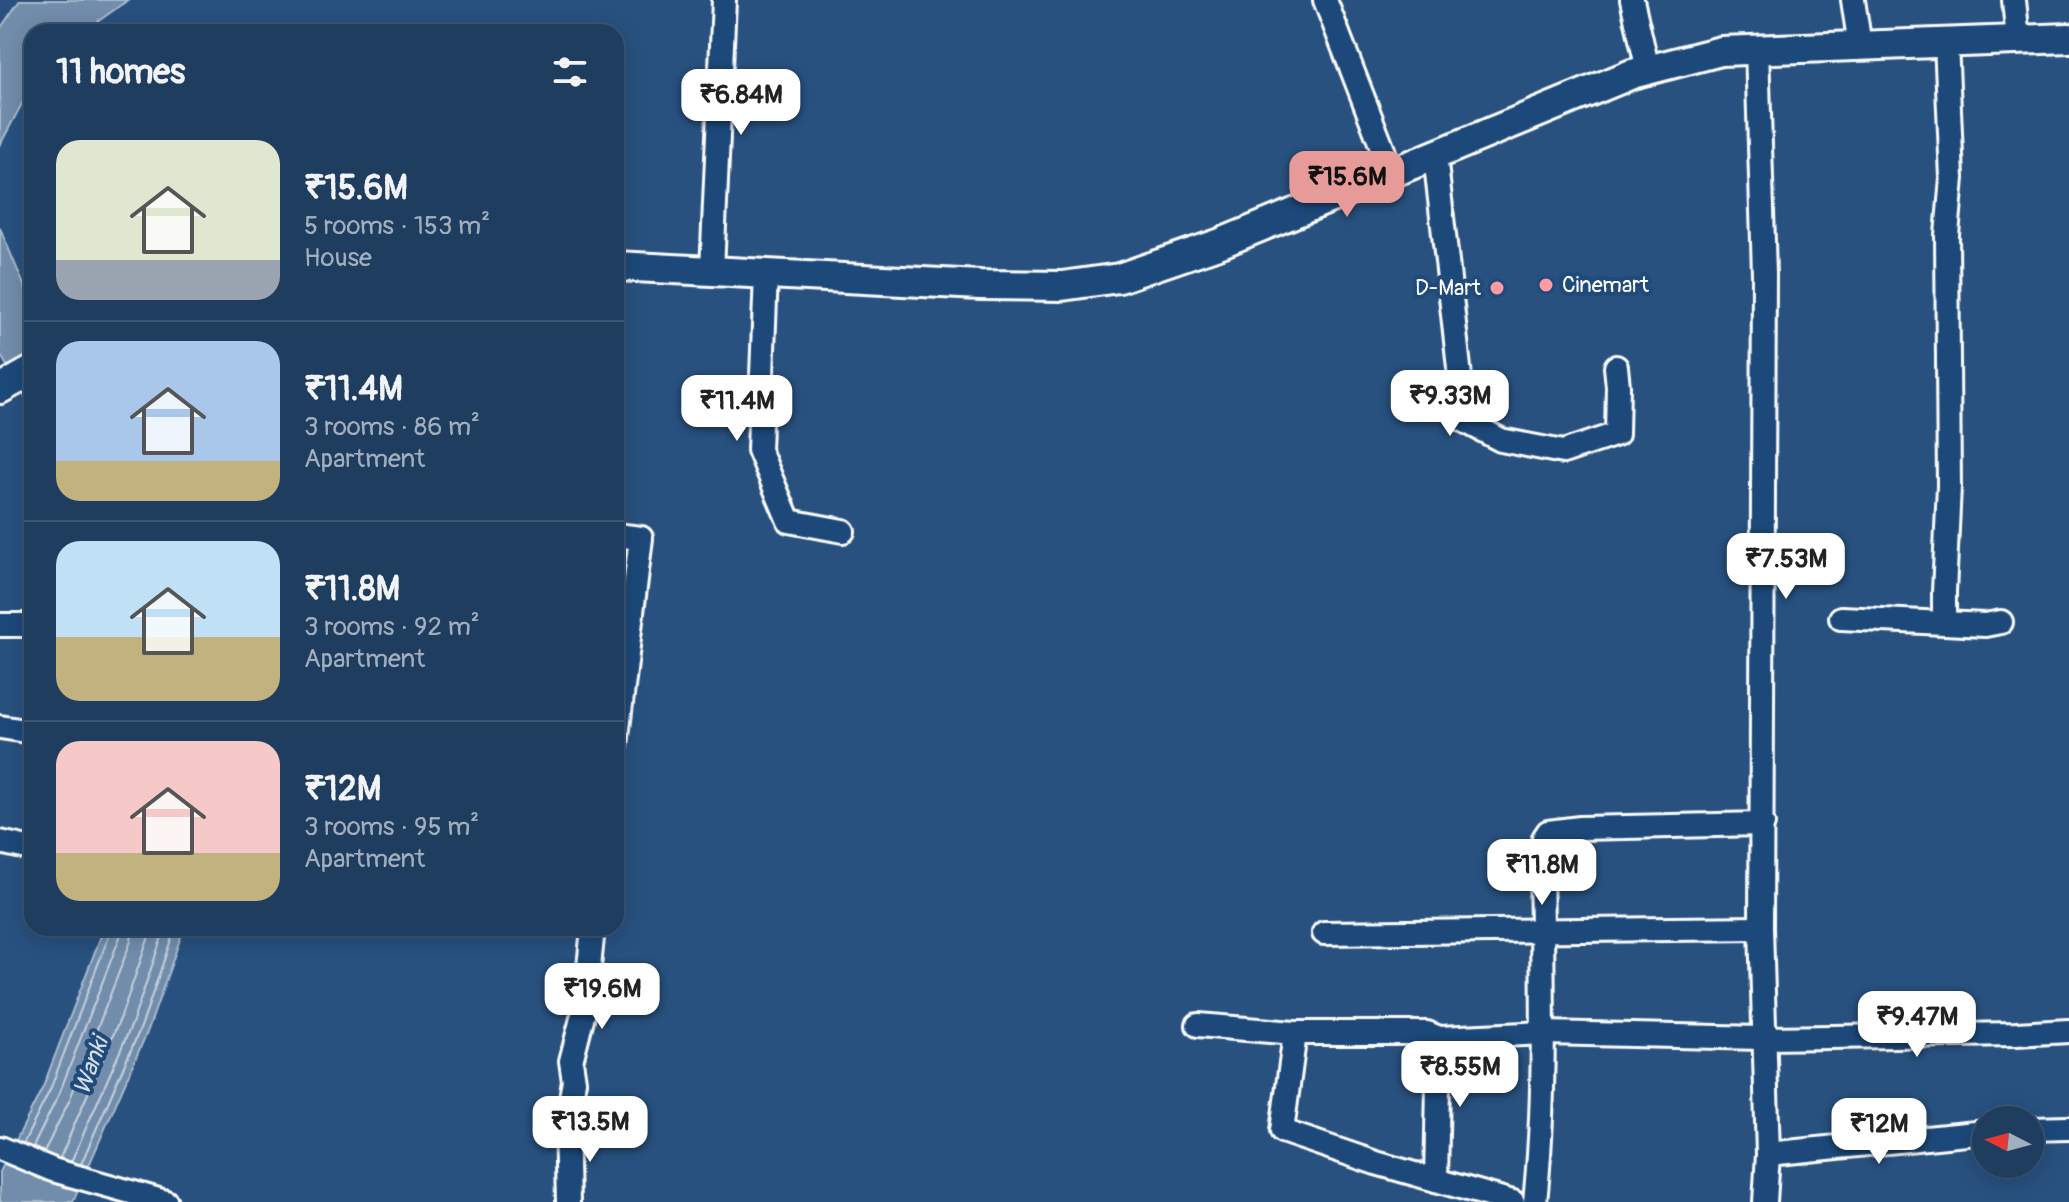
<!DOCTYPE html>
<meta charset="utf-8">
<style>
:root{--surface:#1e3d5f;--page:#264465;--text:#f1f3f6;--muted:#a1aebd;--line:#3c5674;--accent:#e69b98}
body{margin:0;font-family:Pangolin,sans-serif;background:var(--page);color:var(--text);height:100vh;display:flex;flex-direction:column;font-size:30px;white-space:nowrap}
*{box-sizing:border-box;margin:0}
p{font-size:26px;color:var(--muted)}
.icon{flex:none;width:44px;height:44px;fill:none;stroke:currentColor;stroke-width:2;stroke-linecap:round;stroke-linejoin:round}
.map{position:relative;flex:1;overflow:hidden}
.sheet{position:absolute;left:24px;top:24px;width:600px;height:912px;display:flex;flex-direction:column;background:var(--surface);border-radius:24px;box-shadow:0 4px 20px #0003,0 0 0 2px var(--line)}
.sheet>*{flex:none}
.needle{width:52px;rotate:276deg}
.buttons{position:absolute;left:1972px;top:1106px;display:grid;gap:16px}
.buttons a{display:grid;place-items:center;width:72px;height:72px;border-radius:50%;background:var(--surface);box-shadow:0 4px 20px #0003,0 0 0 2px var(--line);font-size:40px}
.price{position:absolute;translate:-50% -68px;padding:0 18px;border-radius:16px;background:#fff;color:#222;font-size:26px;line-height:52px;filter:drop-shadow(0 2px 4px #0008)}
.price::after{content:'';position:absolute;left:50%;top:48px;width:24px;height:18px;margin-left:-12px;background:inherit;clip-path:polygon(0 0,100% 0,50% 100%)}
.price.selected{background:var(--accent);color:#111}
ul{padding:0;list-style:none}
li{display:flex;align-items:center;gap:24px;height:200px;padding:0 32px}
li+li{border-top:2px solid var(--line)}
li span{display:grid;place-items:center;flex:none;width:224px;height:160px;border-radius:24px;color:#555}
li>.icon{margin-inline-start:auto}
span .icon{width:96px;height:96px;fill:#fffc;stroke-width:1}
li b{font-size:34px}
h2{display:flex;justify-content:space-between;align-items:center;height:96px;padding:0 32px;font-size:34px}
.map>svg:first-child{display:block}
.water{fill:#718dab;stroke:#aabbcd;stroke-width:2}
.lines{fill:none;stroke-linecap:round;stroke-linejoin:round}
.shore{stroke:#c6d1dd;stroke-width:2}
.minor-casing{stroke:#fff;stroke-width:28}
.tertiary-casing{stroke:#fff;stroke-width:34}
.minor{stroke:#1f4a7a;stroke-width:22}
.tertiary{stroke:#1f4a7a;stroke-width:28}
.poi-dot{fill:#ff9aa2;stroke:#1f4a7a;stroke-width:3}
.labels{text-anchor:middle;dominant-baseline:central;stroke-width:8;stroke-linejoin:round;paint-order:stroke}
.poi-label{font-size:22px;fill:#fff;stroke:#1f4a7a;text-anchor:start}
.water-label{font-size:24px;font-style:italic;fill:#d4dde6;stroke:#1f4a7a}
</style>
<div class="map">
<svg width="2069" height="1202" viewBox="0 0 2069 1202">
<rect width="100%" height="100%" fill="#28517f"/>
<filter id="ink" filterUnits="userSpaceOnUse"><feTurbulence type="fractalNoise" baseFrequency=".0125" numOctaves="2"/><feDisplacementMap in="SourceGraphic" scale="16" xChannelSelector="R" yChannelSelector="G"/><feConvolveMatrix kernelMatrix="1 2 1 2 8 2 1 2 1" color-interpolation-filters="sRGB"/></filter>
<g filter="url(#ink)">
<g class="water">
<path d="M20,0h108l-45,32h-51v53l-32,60v-116z"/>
<path d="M0,228l26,62 6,11v107l-32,-54z"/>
<path d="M104,928h80l-36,102 -75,172h-73v-30l43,-85z"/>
</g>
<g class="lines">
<g class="shore">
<path d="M23,1144l27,-54 60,-157 1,-5"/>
<path d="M33,1147l26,-53 61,-157 1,-9"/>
<path d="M44,1152l26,-53 61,-158 2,-13"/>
<path d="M60,1158l60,-139 32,-91"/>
<path d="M71,1162l61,-138 33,-96"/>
<path d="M81,1164l60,-137 34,-99"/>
</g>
<defs>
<g id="minor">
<path d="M1325,0l67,173"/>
<path d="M1632,0l16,70"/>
<path d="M1853,0l7,46"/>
<path d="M2014,0l4,40"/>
<path d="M1757,49l7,225 -3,654 7,226 -3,48"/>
<path d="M1435,155l30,266 36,19 62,12 54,-18 1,-48 -2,-19"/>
<path d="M712,271l12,-271"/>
<path d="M766,274l-7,176 30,71 54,10"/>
<path d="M616,535l25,3 -25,207"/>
<path d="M1841,618l103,5v-31l5,-106 -2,-251 5,-57 -6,-136"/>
<path d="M1944,623l41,2 16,-3"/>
<path d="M0,625h32"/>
<path d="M0,727l32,5"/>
<path d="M0,842l32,7"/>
<path d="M1324,933l437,-5"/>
<path d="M1198,1025l97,8h132l12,5 105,-5 219,5 253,-4 53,-3"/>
<path d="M1295,1033l-13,98 94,32 137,39"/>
<path d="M2030,1129l39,-1"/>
<path d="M0,1148l53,22 113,32"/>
<path d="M1768,1154l218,-22"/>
<path d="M1436,1180l3,-142"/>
<path d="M568,1202l-2,-76 8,-45 -3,-20 14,-54 8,-79"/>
<path d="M1535,1202c12,-116 7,-231 6,-348l3,-16 4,-6 32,-4 183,-4"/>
</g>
<g id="tertiary">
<path d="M616,266l364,19 82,1 57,-8 102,-35 411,-169 89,-23 348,-13"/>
<path d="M0,389l32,-18"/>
</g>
</defs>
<use href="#minor" class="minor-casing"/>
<use href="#tertiary" class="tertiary-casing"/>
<use href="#minor" class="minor"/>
<use href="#tertiary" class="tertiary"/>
</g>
</g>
<g class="poi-dot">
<circle cx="1546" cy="285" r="8"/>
<circle cx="1497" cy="288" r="8"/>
</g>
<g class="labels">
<g class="poi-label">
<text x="1562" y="285">Cinemart</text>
<text x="1481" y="288" text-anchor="end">D-Mart</text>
</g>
<g class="water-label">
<text transform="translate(91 1066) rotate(-70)">Wanki</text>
</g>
</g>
</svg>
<div class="buttons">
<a><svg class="needle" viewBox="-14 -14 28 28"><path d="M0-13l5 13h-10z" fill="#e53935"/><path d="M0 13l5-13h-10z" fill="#a1aebd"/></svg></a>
</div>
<b class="price" style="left:741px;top:137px">₹6.84M</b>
<b class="price selected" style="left:1347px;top:219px">₹15.6M</b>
<b class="price" style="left:1450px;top:438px">₹9.33M</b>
<b class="price" style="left:737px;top:443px">₹11.4M</b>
<b class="price" style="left:1786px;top:601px">₹7.53M</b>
<b class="price" style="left:1542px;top:907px">₹11.8M</b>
<b class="price" style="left:602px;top:1031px">₹19.6M</b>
<b class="price" style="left:1917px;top:1059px">₹9.47M</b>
<b class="price" style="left:1460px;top:1109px">₹8.55M</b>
<b class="price" style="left:590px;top:1164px">₹13.5M</b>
<b class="price" style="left:1879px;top:1166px">₹12M</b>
<section class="sheet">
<h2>11 homes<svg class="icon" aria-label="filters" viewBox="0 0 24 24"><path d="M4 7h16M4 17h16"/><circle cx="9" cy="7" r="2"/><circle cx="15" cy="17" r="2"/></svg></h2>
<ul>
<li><span style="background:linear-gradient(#dfe7d0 75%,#9aa5b1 0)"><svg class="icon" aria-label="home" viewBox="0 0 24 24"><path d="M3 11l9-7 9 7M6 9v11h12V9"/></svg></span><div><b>₹15.6M</b><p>5 rooms · 153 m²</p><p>House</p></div></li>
<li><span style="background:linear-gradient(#a9c7e8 75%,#c2b280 0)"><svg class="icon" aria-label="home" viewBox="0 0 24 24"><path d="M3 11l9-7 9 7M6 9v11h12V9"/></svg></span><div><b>₹11.4M</b><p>3 rooms · 86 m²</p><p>Apartment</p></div></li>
<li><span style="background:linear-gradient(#bfe0f5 60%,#c2b280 0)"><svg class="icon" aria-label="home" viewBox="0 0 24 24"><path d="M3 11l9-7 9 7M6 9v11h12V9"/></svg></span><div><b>₹11.8M</b><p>3 rooms · 92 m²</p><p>Apartment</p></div></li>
<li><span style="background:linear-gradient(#f6c9c9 70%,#c2b280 0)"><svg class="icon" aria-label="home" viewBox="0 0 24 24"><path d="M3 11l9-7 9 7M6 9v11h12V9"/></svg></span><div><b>₹12M</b><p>3 rooms · 95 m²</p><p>Apartment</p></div></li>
</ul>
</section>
</div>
